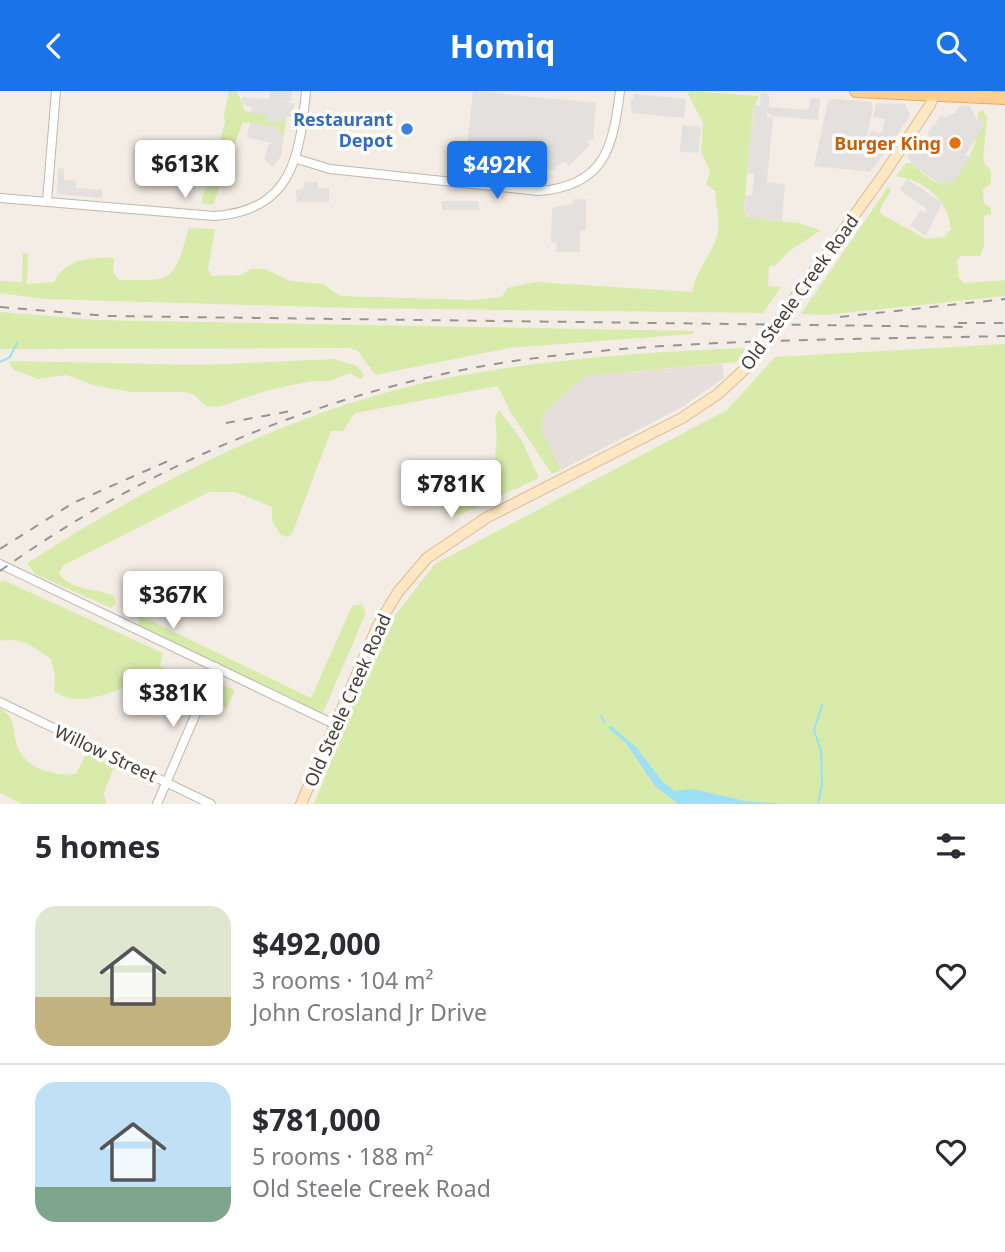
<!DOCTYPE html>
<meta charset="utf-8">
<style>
:root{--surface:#fff;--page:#f7f7f7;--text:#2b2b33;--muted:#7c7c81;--line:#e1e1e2;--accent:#1a73e8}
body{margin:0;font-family:"Noto Sans",sans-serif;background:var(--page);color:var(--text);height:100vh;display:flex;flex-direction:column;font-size:26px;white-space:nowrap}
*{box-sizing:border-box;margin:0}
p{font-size:23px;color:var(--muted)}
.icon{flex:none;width:38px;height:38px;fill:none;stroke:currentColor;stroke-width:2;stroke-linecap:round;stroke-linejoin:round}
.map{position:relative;height:713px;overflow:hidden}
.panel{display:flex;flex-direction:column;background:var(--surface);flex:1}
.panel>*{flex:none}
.price{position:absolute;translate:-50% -60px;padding:0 16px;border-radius:7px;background:#fff;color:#222;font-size:23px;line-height:46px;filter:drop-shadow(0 2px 4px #0008)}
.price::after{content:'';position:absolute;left:50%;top:42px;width:21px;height:16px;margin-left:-10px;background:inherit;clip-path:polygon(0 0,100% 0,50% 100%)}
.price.active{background:var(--accent);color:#fff}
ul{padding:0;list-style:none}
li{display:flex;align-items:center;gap:21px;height:175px;padding:0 35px}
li+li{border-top:2px solid var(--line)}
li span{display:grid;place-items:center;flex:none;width:196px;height:140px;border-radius:21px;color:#555}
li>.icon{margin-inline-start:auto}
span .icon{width:84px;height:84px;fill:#fffc;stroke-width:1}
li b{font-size:30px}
h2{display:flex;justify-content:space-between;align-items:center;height:84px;padding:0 35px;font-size:30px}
header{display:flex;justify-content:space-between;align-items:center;height:91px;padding:0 35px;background:var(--accent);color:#fff;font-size:32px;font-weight:700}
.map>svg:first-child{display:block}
.industrial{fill:#e5deda}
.green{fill:#d8ebab}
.parking{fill:#e4e0dd}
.water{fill:#9ddff4}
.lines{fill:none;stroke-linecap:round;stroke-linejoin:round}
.stream{stroke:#9ddff4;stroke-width:2}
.minor-casing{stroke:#c2b6aa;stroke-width:10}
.secondary-casing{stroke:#dabc94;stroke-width:12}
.primary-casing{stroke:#eba95c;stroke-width:14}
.minor{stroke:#fff;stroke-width:8}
.secondary{stroke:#ffe7c3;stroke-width:10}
.primary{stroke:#ffcf92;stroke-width:12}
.rail{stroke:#959595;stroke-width:2;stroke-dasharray:9 9;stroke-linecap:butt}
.secondary-bridge-casing{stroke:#dabc94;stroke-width:12;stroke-linecap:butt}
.secondary-bridge{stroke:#ffe7c3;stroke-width:10}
.shop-dot{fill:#3f7fe0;stroke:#fff;stroke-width:2.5}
.food-dot{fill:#e8710a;stroke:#fff;stroke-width:2.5}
.labels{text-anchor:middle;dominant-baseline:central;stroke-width:7;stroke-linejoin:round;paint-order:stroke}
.shop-label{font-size:18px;font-weight:bold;fill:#366cbe;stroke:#fff;text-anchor:end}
.food-label{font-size:18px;font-weight:bold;fill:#c56008;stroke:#fff;text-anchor:end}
.street-label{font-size:18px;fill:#463c34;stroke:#fff}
</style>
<header><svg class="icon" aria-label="back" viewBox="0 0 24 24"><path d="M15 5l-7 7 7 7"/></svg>Homiq<svg class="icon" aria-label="search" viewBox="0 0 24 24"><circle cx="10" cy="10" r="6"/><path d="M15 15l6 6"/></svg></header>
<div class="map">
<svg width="1005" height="713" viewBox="0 0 1005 713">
<rect width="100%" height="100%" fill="#f4ede5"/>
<path class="industrial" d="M722,273l2,14 -42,29 -121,63 -20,-42 4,-16 40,-36z"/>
<g class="green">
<path d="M229,0h8l8,20 21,4v6l20,1 -2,12 -6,-1v-6l-35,-5 -30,83 -12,-2 24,-80 -1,-9z"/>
<path d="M690,0l69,5 -6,14 -8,86 -1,12 3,9 52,6 22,7 -33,22 -13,14h-6l-1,20 13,1 -18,26 -410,-5 -309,-9 -44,-6v-12l22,1 1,-29h5l-1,31 27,-2c11,-23 36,-25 60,-24l-1,14 6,8c57,1 54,1 70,-52l26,1 -7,40 4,7 29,-1 10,-6h14l25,12 33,3 17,12 134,4 28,-3 5,-9 29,-6 156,10c5,-26 23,-40 26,-61 2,-12 -2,-27 -3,-40l-9,-7 4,-13 -9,-19 2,-29 -16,-31z"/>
<path d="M982,19l5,7 -4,44 8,10v13l-8,5 1,14 7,5v6l-7,2v30l-4,10h-19l-4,5 2,17 5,5 41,-3v16l-180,19 -24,-1 87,-127 3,3 -11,19 1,5 45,25 18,-2 7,-8c-3,-29 -26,-49 -55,-53l10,-13h5c7,5 18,17 26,20 21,5 37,-33 40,-48 1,-7 0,-15 1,-22z"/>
<path d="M0,221l98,8 596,11 -1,3 -184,14 -134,27 -17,-24 -9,-3 -349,1z"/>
<path d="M1005,253v460h-691l68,-172 53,-68 292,-154 48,-53z"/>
<path d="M747,257l-10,14 -152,14 -40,36 -4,16 20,42 -9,4 -43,-64 -11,-24 -143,27 -12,18h-12l-39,103 -4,3 -7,-2 -9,-14v-14l-37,-15h-26l-145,73 -5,8c11,18 38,15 55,23l2,7 -5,5 -76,-34 -8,-11c129,-82 268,-155 420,-185 99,-19 199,-26 300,-30z"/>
<path d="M335,268l22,7 7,9 -3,4 -11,-6 -21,8h-18l-46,10 -47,16 -12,-1 -12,-11 -10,-3h-53l-38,-7 -26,-10 -29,4 -24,-9 -5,-6 1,-3 192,4z"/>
<path d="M499,319l22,29 18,39 -79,37 -5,-1 1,-6c6,-3 16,-6 20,-11 20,-19 23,-55 19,-80z"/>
<path d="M3,489l160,73 -3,13 40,21 -4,13 -13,-2 -41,-17c-27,9 -62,29 -88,10l1,-15 -4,-17c-17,-12 -30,-22 -51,-18v-59z"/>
<path d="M362,513l4,9 -44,102 -184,-90 1,-10 172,83 41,-92z"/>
<path d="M221,593l14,6 -9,19 -15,-8z"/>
<path d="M0,617c19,11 11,26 19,42 10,21 38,26 57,24l12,-23 27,13 -11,29 2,11h-84l-22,-11z"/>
</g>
<g class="parking">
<path d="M270,0h22l-1,10h-6l9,3 -1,13h-6l-1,5 -20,-1v-6l-15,-1 1,-6 -11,-5 1,-6 27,2z"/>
<path d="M473,0l123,12 -3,37h-7l4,5 -21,21 -4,-4 -8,3 -1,5 -11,-1 -1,-6 -22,-2 -1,6 -37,-3 -1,-6 -17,-2z"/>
<path d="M761,2l8,1v13l39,3 3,-12 9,1 -2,21 -45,-4 -6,-4v5l6,1 -6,64 18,2 -3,37 -34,-4 -4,-9 1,-12 7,-1 2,-21 -7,-1 7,-68 6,1z"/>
<path d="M634,3l52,5 -2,19 -52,-5 -2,-13h3z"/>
<path d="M834,8l37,3 2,6 -9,41 21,3 -15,20 -56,-6 14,-65z"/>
<path d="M876,12l29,1 5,11 -20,31 -7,3 -16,-3 3,-15 12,2 3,-14 -12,-2z"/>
<path d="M959,15h11l7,14 6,-4 1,9 -19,31h6l-17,26 -15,2 -28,-21 -3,-7 6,-9 10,3 -5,-4 7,-10 5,2 -4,-4 7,-10 5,3 -3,-4 5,-8 4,3 10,-5z"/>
<path d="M250,32l29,4 -1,6 6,1 -3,22 -8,11 -9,-7 5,-16h6l-28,-7z"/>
<path d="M682,34l19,2 -3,26 -18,-1z"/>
<path d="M58,77l6,1v11l12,1v7l26,2v8l-45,-4z"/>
<path d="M907,88l35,24 -16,33 -16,-11 11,-15 4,3 2,-4 -27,-19z"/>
<path d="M304,91h14v6h11v14h-32l-1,-12 7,-1z"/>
<path d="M574,108h12v31l-6,1v21h-24l1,-9 -6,-1 1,-34 20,-4z"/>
<rect x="442" y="110" width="37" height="9"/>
</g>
<path class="water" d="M611,635l25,21 26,34 13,10 18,-2 52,12 40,3h-107l-23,-18 -29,-43 -18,-15z"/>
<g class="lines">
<g class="stream">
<path d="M0,271l10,-5 7,-14"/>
<path d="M601,625l4,7"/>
<path d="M818,713l4,-20 -1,-33 -7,-21 8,-25"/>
</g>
<defs>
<g id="minor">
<path d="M297,68l33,10 209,22c66,-5 74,-44 81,-100"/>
<path d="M0,107l214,18c79,-5 86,-61 92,-125"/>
<path d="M47,110l9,-110"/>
<path d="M0,473l336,161"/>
<path d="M0,611l211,102"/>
<path d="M157,713l59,-137"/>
</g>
<g id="secondary">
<path d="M789,215l95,-132 46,-69 5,-14"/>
<path d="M301,713l77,-179 20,-33 29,-34 59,-40 196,-100 36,-24 28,-26"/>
</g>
<path id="primary" d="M856,0l149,7"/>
</defs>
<use href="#minor" class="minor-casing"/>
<use href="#secondary" class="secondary-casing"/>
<use href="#primary" class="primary-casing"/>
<use href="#minor" class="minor"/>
<use href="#secondary" class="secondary"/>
<use href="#primary" class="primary"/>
<g class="rail">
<path d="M0,216l107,9 862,11"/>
<path d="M840,226l165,-18"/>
<path d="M958,232h47"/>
<path d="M226,332l65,-12"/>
<path d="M0,458l73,-46 95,-42"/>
<path d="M0,480c149,-107 332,-183 514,-210 162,-23 328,-21 491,-25"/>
</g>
<defs>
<path id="secondary-bridge" d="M746,277l43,-62"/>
</defs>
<use href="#secondary-bridge" class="secondary-bridge-casing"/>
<use href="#secondary-bridge" class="secondary-bridge"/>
</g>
<circle class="shop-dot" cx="407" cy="38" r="7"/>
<circle class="food-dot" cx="955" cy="52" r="7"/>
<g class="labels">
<g class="shop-label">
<text x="393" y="28">Restaurant<tspan x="393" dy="21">Depot</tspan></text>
</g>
<g class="food-label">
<text x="941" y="52">Burger King</text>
</g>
<g class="street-label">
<text transform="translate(799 201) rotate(-54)">Old Steele Creek Road</text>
<text transform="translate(347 609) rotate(-66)">Old Steele Creek Road</text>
<text transform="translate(106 662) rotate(25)">Willow Street</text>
</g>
</g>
</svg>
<b class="price" style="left:185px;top:109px">$613K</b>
<b class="price active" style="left:497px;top:110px">$492K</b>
<b class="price" style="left:451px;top:429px">$781K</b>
<b class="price" style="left:173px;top:540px">$367K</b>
<b class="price" style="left:173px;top:638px">$381K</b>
</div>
<section class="panel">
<h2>5 homes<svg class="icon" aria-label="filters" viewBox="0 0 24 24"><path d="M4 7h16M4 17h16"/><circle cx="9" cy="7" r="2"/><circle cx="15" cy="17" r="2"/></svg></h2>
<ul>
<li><span style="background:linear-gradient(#dfe7d0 65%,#c2b280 0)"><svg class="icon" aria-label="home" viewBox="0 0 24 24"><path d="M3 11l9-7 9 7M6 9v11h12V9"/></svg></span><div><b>$492,000</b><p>3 rooms · 104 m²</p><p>John Crosland Jr Drive</p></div><svg class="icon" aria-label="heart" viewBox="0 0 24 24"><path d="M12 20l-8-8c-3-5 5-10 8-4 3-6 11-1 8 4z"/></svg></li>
<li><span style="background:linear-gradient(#bfe0f5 75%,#7fa58c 0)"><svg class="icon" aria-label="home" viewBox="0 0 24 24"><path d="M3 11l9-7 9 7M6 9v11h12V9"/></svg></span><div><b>$781,000</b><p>5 rooms · 188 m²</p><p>Old Steele Creek Road</p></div><svg class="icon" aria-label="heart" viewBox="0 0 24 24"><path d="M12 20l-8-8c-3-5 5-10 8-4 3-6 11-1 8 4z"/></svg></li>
</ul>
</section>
